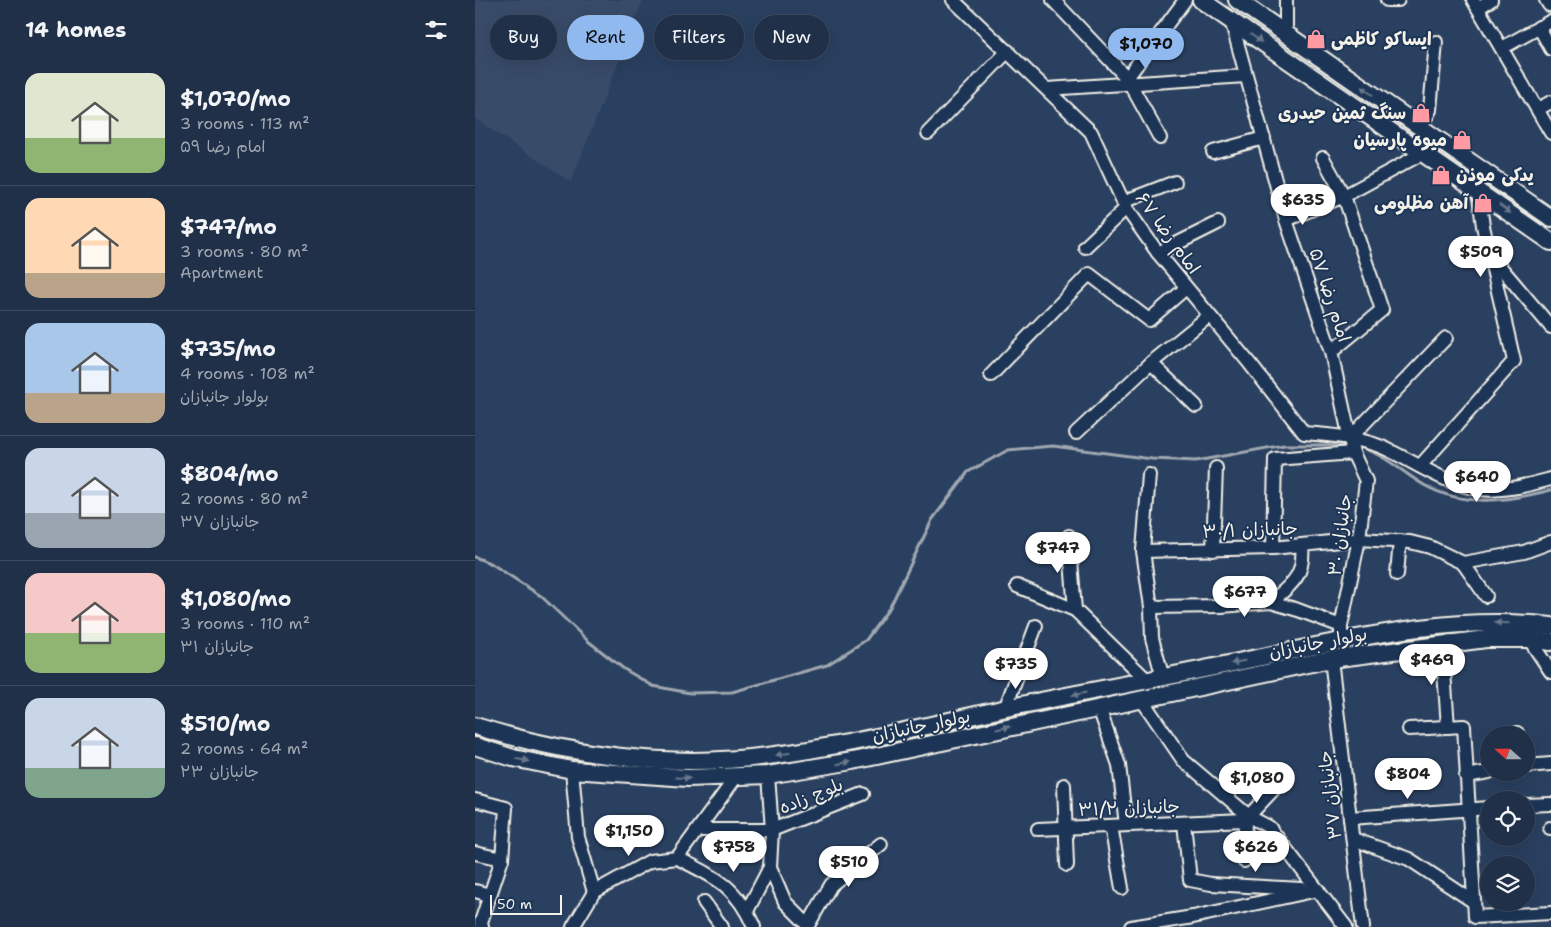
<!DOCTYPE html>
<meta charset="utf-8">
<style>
:root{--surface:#203048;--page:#2d3c52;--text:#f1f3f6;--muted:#a2a9b4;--line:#3d4b60;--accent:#90b9f0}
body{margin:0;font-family:"Shantell Sans","Playpen Sans Arabic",sans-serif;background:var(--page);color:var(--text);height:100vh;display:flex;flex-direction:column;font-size:19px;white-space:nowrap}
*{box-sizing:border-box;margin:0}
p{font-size:16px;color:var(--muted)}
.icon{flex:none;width:28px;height:28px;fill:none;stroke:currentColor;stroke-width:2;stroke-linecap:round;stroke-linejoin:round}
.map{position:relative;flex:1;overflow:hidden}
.drawer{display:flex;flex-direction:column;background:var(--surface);width:475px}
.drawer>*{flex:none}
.hud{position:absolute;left:15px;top:15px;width:475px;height:45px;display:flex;gap:10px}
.needle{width:32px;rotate:291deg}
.tools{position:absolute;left:1005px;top:726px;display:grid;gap:10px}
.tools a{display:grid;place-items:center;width:55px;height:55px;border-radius:50%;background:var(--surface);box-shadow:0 5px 20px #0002,0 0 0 1px var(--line);font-size:25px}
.scale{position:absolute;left:15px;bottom:12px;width:72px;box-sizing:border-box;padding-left:5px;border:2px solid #f4f1e8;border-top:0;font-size:14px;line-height:18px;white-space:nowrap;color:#f4f1e8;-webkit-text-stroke:4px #1d3557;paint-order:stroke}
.price{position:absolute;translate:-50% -42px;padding:0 11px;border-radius:18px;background:#fff;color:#222;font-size:16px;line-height:32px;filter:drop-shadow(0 1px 2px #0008)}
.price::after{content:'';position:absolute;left:50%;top:30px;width:15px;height:11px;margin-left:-8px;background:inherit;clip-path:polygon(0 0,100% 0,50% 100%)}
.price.selected{background:var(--accent);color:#111}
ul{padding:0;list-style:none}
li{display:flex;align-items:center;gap:15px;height:125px;padding:0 25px}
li+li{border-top:1px solid var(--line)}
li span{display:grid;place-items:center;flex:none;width:140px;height:100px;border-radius:15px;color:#555}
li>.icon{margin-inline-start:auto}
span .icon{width:60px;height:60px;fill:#fffc;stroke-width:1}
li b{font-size:21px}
h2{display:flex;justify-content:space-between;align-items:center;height:60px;padding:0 25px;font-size:21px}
.chip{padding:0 18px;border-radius:22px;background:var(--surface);box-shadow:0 5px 20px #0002,0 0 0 1px var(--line);font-size:18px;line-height:45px}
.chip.selected{background:var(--accent);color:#111}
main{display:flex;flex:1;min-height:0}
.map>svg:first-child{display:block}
.built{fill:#374c69}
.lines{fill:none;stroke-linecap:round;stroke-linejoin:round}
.stream{stroke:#a1a8b0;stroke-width:3}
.minor-casing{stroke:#f4f1e8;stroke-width:16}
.major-casing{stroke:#f4f1e8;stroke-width:20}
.minor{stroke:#1d3557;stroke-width:12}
.major{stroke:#1d3557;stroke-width:16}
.oneway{fill:#68778a}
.labels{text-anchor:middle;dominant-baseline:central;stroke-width:4;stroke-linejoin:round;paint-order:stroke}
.poi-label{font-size:18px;font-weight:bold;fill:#f4f1e8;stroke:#1d3557;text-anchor:end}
.street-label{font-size:18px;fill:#f4f1e8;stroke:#1d3557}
</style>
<main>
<section class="drawer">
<h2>14 homes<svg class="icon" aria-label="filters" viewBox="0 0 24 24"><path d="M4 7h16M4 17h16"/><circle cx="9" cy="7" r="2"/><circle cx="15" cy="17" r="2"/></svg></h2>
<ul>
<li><span style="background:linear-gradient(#dfe7d0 65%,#8fb573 0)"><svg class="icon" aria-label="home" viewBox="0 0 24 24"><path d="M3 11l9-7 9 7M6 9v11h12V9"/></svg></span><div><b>$1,070/mo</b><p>3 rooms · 113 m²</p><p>امام رضا ۵۹</p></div></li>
<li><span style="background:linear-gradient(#ffd9b3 75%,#b9a48a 0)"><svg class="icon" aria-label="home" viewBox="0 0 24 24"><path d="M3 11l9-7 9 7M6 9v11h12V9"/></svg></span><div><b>$747/mo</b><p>3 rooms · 80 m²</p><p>Apartment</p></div></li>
<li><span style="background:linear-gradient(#a9c7e8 70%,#b9a48a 0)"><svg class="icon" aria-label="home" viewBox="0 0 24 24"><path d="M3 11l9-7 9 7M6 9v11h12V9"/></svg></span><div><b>$735/mo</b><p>4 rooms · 108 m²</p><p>بولوار جانبازان</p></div></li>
<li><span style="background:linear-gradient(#c9d6e8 65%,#9aa5b1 0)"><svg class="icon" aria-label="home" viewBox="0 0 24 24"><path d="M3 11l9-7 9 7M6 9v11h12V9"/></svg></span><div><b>$804/mo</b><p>2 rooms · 80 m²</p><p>جانبازان ۳۷</p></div></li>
<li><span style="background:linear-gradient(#f6c9c9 60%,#8fb573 0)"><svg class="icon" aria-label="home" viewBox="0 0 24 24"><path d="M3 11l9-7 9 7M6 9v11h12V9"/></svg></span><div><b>$1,080/mo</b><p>3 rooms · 110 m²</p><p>جانبازان ۳۱</p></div></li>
<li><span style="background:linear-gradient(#c9d6e8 70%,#7fa58c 0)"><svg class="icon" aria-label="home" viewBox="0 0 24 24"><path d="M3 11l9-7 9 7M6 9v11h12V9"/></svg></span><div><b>$510/mo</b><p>2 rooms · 64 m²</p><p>جانبازان ۲۳</p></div></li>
</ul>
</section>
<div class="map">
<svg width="1076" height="927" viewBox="0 0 1076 927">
<rect width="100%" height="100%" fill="#2a4060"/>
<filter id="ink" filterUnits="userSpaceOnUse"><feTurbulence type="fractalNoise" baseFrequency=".02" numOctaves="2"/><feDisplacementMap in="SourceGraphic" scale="10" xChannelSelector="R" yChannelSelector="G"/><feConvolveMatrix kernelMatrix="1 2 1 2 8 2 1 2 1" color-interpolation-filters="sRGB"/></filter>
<g filter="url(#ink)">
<path class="built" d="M0,0h168l-72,182 -96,-63z"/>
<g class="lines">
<g class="stream">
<path d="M879,446c29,6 46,25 70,39 41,23 84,16 127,5"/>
<path d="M0,557l17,7 49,32 47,45 36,28 29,17 37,7 42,-1 95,-27 39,-25 24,-33 42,-87 36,-48 40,-22 45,-4 99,13 44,2 88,-16h64"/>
</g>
<defs>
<g id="minor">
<path d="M478,0l138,132 35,76 32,45 92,111 54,69c27,2 52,4 78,14 32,14 63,38 98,42 23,3 48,-4 71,-10"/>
<path d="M578,0l74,78 33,60"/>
<path d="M811,0v34"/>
<path d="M912,0h11"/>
<path d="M998,0l78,133"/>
<path d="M1071,0l3,5"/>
<path d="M1003,8l13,-8"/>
<path d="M756,20l55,200 45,132 22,101 13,28 -7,58 -18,87v14"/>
<path d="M1064,27l12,22"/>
<path d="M1027,48l49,-27"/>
<path d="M652,78l58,-78"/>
<path d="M572,89l199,-13"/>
<path d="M1063,109l13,-7"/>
<path d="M945,128l10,-18 6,-68"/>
<path d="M453,133l80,-82"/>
<path d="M738,152l51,-14"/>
<path d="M848,158l21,38 38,114 -51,42"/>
<path d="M648,202l52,-20"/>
<path d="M811,220l58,-24 79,-43"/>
<path d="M610,247l41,-39"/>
<path d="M683,253l60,-30"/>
<path d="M1016,256l60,71"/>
<path d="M676,363l45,43"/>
<path d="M516,375l98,-101 60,46 37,-32"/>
<path d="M601,433l75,-70 58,-47"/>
<path d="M876,437l95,-99"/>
<path d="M945,466l94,-105 -31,-135 -5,-36"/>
<path d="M674,475l-6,76 8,56 1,31 11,40"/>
<path d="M594,536l6,74"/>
<path d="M798,548l2,-89 78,-6"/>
<path d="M738,550l3,-82"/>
<path d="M668,551l130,-3 86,-9 51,3 20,5 33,16 61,-11 27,-10"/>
<path d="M988,563l23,33"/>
<path d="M922,574l3,-33"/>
<path d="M542,586l58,24 73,71"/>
<path d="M796,602c20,-17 34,-26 31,-56"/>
<path d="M676,607l70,-1 50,-4 27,8 43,16"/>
<path d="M1054,639l22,33"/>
<path d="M967,643l6,84"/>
<path d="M856,659l32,268"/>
<path d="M667,700l41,60 67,57 19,10 77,100"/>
<path d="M624,708l20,57 7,60"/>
<path d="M530,709l31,-83"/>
<path d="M934,729l55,-3 11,191 76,-4"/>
<path d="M1042,733v2"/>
<path d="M1051,766l25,-2"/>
<path d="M97,770l6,67 16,55"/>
<path d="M991,776l23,-4"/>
<path d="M589,785l3,80"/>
<path d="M0,800l31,8 -4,51 -21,63 1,5"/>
<path d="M1051,805l25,-1"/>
<path d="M875,818l139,-10"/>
<path d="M709,823l6,57 21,4 91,5"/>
<path d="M636,826l11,62"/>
<path d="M1075,828h1"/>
<path d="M563,829l207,-9 28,-30"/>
<path d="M223,830h74l91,-36"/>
<path d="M878,839l56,20 65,43"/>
<path d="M0,853l27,6"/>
<path d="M202,858c38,19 59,27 77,69"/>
<path d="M202,858l59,-81"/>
<path d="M769,861l1,-41"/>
<path d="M295,867l15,35 22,22"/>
<path d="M0,891l15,4"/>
<path d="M229,902l18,25"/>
<path d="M272,911l23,-44 2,-37 -4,-55"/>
<path d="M98,927l21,-35 56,-31 27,-3"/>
<path d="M332,927l24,-42 50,-41"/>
<path d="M656,927l62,-10 125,-27"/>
</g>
<g id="major">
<path d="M726,0l350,242"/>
<path d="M762,0l314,218"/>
<path d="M0,726c93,29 195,43 293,30 85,-11 168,-33 253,-51 77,-16 154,-29 231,-46 98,-20 199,-45 299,-33"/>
<path d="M0,746l38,12 59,12 116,8 80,-3 85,-14 478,-102 155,-20h43l22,3"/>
</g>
</defs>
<use href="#minor" class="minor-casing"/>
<use href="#major" class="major-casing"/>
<use href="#minor" class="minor"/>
<use href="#major" class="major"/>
</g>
<defs><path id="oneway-solid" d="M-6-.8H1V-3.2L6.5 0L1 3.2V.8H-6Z" transform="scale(1.25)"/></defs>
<g class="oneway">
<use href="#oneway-solid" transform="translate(781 38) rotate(35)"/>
<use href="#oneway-solid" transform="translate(892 91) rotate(-145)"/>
<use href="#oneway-solid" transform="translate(1030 209) rotate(36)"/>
<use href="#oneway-solid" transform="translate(1027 623) rotate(-179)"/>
<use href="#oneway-solid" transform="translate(763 662) rotate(168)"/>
<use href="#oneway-solid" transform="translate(604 694) rotate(169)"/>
<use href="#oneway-solid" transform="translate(528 728) rotate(-12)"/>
<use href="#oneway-solid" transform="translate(308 754) rotate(171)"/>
<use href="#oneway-solid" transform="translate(47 760) rotate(12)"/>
<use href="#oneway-solid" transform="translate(369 763) rotate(-9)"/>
<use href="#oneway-solid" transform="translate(208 778) rotate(3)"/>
</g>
</g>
<defs>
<symbol id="shop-bare" viewBox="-9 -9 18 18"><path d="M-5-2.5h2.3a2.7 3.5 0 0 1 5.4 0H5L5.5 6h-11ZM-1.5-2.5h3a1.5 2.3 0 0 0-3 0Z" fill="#ff9aa2" stroke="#1d3557" stroke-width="2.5" paint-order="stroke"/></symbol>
</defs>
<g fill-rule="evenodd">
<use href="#shop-bare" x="827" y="25" width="28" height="28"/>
<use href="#shop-bare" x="932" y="99" width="28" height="28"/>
<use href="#shop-bare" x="973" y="126" width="28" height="28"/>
<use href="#shop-bare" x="952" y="161" width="28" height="28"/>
<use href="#shop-bare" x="994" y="189" width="28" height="28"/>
</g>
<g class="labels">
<g class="poi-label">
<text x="856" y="39" text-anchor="start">ایساکو کاظمی</text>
<text x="931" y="113">سنگ ثمین حیدری</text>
<text x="972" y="140">میوه پارسیان</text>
<text x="981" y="175" text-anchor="start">یدکی موذن</text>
<text x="993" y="203">آهن مظلومی</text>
</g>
<g class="street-label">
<text transform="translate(693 233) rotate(54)">امام رضا ۶۷</text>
<text transform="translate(855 295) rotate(72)">امام رضا ۵۷</text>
<text transform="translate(775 530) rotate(-2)">جانبازان ۳۰/۱</text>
<text transform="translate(865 535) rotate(-82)">جانبازان ۳۰</text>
<text transform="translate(843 643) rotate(-11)">بولوار جانبازان</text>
<text transform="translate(446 726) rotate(-12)">بولوار جانبازان</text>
<text transform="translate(855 795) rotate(-97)">جانبازان ۳۷</text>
<text transform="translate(336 796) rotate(-22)">بلوچ زاده</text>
<text transform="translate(654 808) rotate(-2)">جانبازان ۳۱/۲</text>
</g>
</g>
</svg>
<div class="tools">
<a><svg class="needle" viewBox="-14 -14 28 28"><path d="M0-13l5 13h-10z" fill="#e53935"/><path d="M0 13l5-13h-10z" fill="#a2a9b4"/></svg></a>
<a><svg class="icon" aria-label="locate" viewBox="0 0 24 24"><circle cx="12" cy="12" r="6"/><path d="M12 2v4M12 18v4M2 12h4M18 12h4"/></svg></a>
<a><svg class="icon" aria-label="layers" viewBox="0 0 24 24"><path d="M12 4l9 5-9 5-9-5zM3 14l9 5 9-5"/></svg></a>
</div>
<div class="scale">50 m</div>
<b class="price selected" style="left:671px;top:70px">$1,070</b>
<b class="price" style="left:828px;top:226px">$635</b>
<b class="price" style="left:1006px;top:278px">$509</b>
<b class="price" style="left:1002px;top:503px">$640</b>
<b class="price" style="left:583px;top:574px">$747</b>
<b class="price" style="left:770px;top:618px">$677</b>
<b class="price" style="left:957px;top:686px">$469</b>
<b class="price" style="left:541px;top:690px">$735</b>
<b class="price" style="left:933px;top:800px">$804</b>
<b class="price" style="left:782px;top:804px">$1,080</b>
<b class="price" style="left:154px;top:857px">$1,150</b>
<b class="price" style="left:259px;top:873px">$758</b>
<b class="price" style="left:781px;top:873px">$626</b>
<b class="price" style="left:374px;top:888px">$510</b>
<div class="hud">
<a class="chip">Buy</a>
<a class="chip selected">Rent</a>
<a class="chip">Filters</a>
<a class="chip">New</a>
</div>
</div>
</main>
